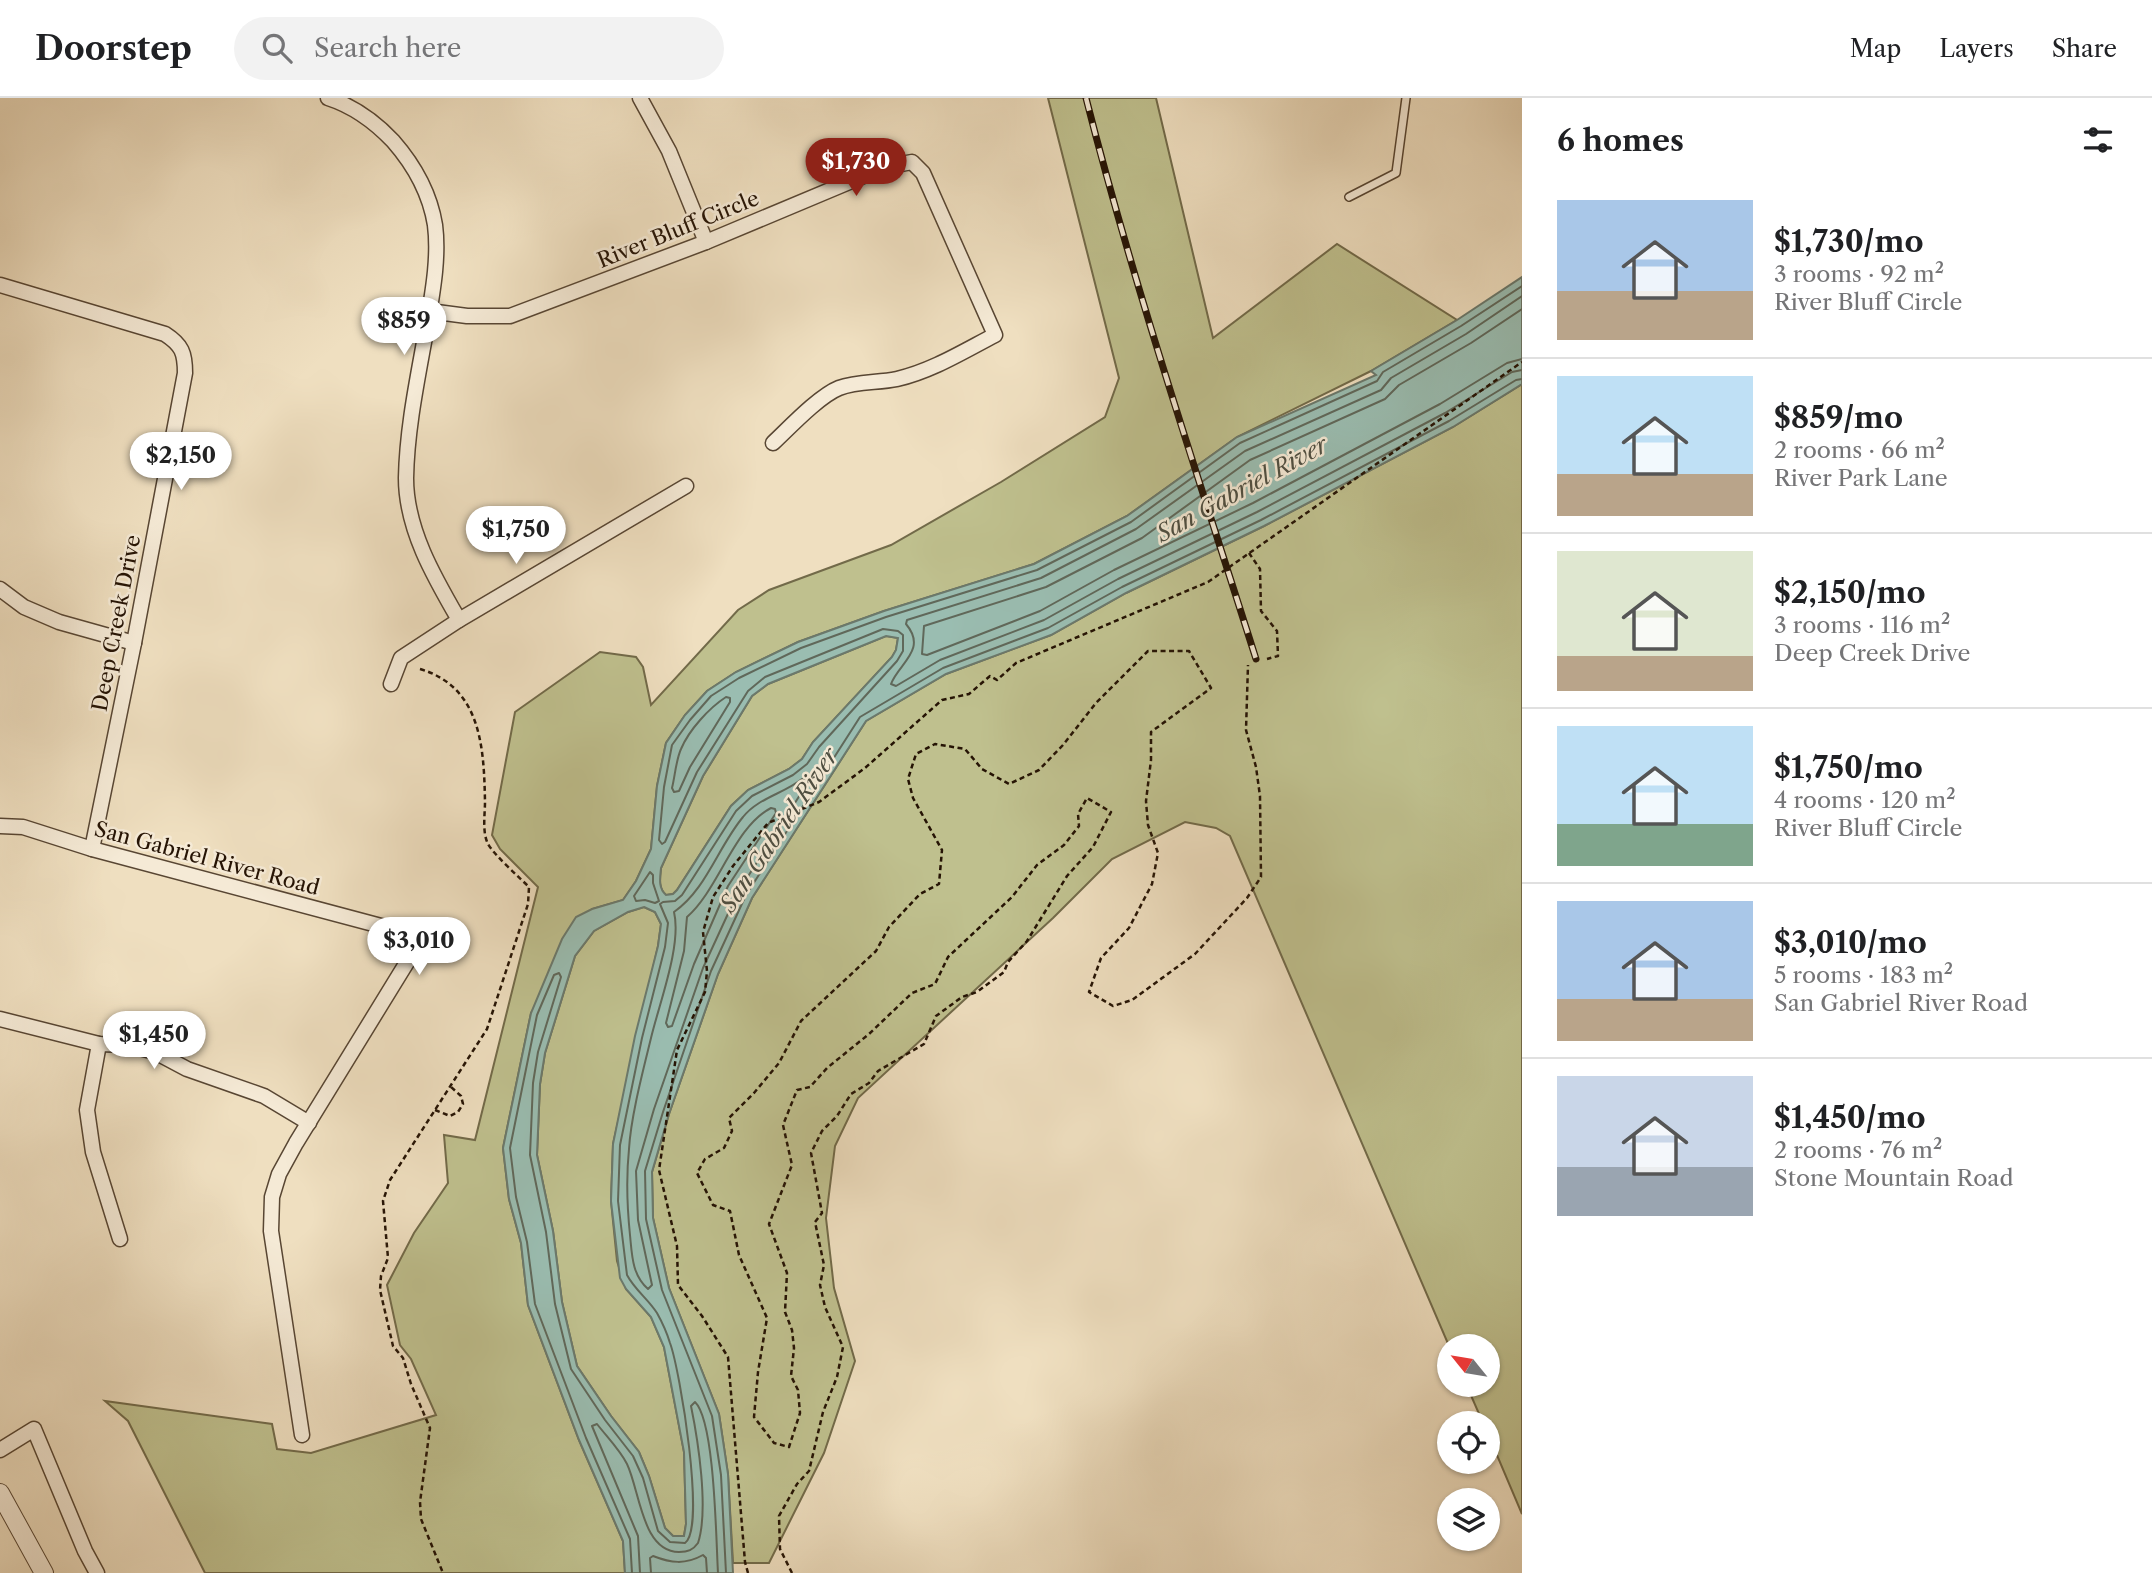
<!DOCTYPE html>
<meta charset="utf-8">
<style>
:root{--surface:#fff;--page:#f2f2f2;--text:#202124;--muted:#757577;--line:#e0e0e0;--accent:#8f2418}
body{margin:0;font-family:"Libre Caslon Text",serif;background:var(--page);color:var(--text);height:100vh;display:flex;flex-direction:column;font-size:26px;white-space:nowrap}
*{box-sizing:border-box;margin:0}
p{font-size:23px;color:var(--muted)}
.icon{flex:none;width:38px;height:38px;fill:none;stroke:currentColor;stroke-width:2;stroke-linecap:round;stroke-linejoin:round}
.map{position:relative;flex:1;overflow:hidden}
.panel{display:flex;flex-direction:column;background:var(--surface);width:630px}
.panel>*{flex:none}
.needle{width:46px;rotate:300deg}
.fabs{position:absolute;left:1437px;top:1236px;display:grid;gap:14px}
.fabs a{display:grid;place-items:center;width:63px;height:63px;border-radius:50%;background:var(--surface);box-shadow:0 2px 5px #0004;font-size:35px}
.price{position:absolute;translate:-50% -60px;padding:0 16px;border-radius:24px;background:#fff;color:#222;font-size:23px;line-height:46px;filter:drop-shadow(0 2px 4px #0008)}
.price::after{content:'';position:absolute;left:50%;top:42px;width:21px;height:16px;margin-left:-10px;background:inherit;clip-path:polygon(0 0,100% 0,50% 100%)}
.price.active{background:var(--accent);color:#fff}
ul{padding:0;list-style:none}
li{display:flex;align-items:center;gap:21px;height:175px;padding:0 35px}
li+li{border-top:2px solid var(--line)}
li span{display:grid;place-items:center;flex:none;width:196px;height:140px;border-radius:0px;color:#555}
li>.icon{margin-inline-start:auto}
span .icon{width:84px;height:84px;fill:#fffc;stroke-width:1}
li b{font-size:30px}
h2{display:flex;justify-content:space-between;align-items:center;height:84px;padding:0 35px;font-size:30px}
header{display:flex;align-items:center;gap:42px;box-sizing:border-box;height:98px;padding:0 35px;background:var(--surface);border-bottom:2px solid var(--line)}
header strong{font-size:33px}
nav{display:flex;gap:38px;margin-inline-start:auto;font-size:24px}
.search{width:490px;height:63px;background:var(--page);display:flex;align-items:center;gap:18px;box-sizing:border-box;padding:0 24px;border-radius:38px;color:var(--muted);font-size:26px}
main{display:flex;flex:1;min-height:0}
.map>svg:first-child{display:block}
.green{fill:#bfc08e;stroke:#726a49;stroke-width:2}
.water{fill:#9abdb1;stroke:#6b796c;stroke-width:2;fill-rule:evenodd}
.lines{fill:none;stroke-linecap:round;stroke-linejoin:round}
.shore{stroke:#60685a;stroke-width:2}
.service-casing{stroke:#584633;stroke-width:10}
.minor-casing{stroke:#584633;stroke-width:17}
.tertiary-casing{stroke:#584633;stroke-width:20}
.path{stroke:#251304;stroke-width:2.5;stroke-dasharray:5 3.5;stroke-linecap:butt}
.service{stroke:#f5ead6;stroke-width:7}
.minor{stroke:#f5ead6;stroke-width:14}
.tertiary{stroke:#f5ead6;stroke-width:18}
.rail-casing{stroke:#251304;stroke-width:7}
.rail{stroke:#f5ead6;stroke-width:4.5;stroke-dasharray:13;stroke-linecap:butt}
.labels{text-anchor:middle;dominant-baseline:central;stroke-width:5;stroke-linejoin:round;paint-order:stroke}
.street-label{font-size:21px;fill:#251304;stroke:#f5ead6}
.water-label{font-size:23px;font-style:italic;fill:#4e4e41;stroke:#f5ead6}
</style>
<header>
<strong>Doorstep</strong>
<div class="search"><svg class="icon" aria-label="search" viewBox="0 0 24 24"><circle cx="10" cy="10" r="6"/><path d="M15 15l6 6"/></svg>Search here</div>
<nav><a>Map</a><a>Layers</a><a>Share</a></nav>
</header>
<main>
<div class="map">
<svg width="1522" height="1475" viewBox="0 0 1522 1475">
<rect width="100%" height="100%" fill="#efdfc0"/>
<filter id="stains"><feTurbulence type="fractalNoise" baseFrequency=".00286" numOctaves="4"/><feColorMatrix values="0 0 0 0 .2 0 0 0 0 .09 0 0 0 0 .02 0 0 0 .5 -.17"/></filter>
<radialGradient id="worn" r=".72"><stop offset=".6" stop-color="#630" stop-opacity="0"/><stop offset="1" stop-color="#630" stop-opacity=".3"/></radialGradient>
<g class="green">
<path d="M1048,0h108l57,240 124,-94 120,76 -86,51 -134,66 -110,79 -93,48 -150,47 -86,31 -62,30 -29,19 -22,24 -19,28 -9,43 -6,63 -15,32 -13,19 -31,9 -61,104 -28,135 6,51 12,44 7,62 51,135 44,101 2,32h-420l-77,-152 -23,-20 167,23 5,25 34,4 125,-38 -25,-56 -11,-14 -13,-60 27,-52 34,-50 -4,-48 31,5 63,-253 -38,-38 -8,-14 23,-123 85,-60 36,5 7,10 8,38 87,-95 31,-20 122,-45 110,-63 104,-65 14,-39z"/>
<path d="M1522,286v1130l-34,-80v-11h-5l-17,-39h22v-38h-39l-219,-510 -14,-8 -31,-6 -73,37 -59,59 -195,180 -23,48 -9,72 8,70 21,73 -31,92 -55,110h-36l-5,-89 -9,-60 -50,-126 -16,-70 -1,-46 17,-58 49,-140 34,-76 114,-177 80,-47 105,-39 75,-42 138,-67 189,-99z"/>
<path d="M886,538l12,2 -2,12 -4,7 -79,85 -11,17 -13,10 -41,21 -17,16 -54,84 -4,4 -7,1c-8,-7 -6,-17 -5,-27l42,-92 49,-80 16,-12z"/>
<path d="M644,809l11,5 6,12 -3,22 -45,198 -2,57 6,60 9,28 25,28 13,30 20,105 2,72 -2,12h-11l-8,-8 -16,-52 -10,-24 -28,-36 -34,-50 -15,-64 -9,-71 -16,-76 3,-71 5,-31 30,-97 19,-25 34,-19z"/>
</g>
<path class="water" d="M1522,179v107l-69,43 -189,99 -138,67 -75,42 -105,39 -80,47 -114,177 -34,76 -49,140 -17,58 1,46 16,70 50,126 9,60 5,99h-108l-2,-32 -44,-101 -51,-135 -7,-62 -12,-44 -6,-51 28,-135 31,-74 14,-22 16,-8 31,-9 13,-19 15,-32 6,-63 9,-43 19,-28 22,-24 29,-19 62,-30 86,-31 150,-47 93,-48 110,-79 139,-62 -5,-4 86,-51zM886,538l12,2 -2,12 -4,7 -79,85 -11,17 -13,10 -41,21 -17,16 -54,84 -4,4 -7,1c-8,-7 -6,-17 -5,-27l42,-92 49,-80 16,-12zM644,809l11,5 6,12 -3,22 -23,90 -22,108 -2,57 9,77 6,11 25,28 13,30 20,105 2,72 -2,12h-11l-8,-8 -16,-52 -10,-24 -28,-36 -34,-50 -15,-64 -9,-71 -16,-76 3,-71 5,-31 30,-97 19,-25 34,-19z"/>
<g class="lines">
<g class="shore">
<path d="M1522,198l-56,38 -75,44 -10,12 -136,61 -109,78 -95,49 -134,42 -1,4c22,26 -8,40 -15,60l5,2 44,-26 104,-40 74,-41 139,-67 188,-99 67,-41 10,-2"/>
<path d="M1522,211l-51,34 -72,42 -14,14 -135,61 -108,78 -96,49 -122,39 -2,28 5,1 113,-44 74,-41 139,-67 187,-99 67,-41 15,-4"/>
<path d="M726,599l4,1v4l-40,65 -11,24 -5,1 -2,-4c3,-12 4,-28 9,-39 8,-19 28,-41 45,-52z"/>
<path d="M802,681h4l1,5 -69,108 -35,76 -49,141 -18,62 2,49 14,65 -4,4c-16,-14 -16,-34 -18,-54 -3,-29 -4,-57 -1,-86 2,-33 14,-78 22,-111 8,-34 31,-93 23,-126 32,-22 44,-65 69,-95 15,-19 40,-23 59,-38z"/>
<path d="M771,710l4,1 1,4 -48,73 -34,78 -22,62 -4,1 -2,-4 18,-72 3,-34c32,-28 47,-90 84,-109z"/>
<path d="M650,774l3,3v8l6,18 -4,2 -10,-3 -9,1 -2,-5z"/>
<path d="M632,1475l-2,-34 -44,-101 -51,-134 -8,-62 -11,-45 -6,-49 27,-133 17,-40 5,-2 2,4 -23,75 -5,31 -3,72 16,77 9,72 16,65 34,51 28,36 10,22 15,53 12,11 15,1c21,-15 -5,-173 -15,-200 -3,-10 -8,-21 -13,-30 -9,-14 -22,-23 -30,-38l-9,-74 2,-56 22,-107 23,-91 3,-24 -8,-19 3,-2 12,-1 7,-6 54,-84 16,-15 41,-21 14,-11 12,-17 78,-86 6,-10v-16l-5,-4 -15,-2 -118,48 -17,14 -51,81 -32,70 -3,2 -3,-4 5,-53 8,-42 18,-25 21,-24 28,-18 62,-30 85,-31 151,-47 94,-48 109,-79 137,-62 6,-9 78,-46 61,-40"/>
<path d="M640,1475l-2,-37 -46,-110 5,-2c10,13 23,26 30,40 13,27 15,88 52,88 9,0 14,-2 19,-9 11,-33 0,-103 -7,-137l4,-4c20,19 21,139 23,171"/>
<path d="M651,1475l-1,-15 3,-2c18,7 32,9 50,-1l3,3 1,15"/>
<path d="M726,1475l-5,-98 -9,-59 -50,-126 -16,-71 -1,-48 18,-59 48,-141 35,-76 114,-178 83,-49 105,-40 74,-41 139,-67 188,-99 67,-41 6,-1"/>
</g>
<defs>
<path id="service" d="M1349,99l47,-24 10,-75"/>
<g id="minor">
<path d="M328,0c25,8 47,24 65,43 21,24 37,53 42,84 4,31 -2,65 -7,95 -9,52 -21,105 -22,158 0,51 28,99 53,142"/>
<path d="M640,0l29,53 37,91"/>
<path d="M0,187l165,49c17,11 20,19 20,39l-51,270 -42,206"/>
<path d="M429,213l38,5h43l196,-74 179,-75 27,-5 11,11 72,162c-31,16 -63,36 -98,44 -19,4 -40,2 -58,9 -20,8 -50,40 -66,55"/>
<path d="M0,491l24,18 35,15 75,21"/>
<path d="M391,586l10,-26 58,-38 227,-134"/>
<path d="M0,728l23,1 69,22 304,81 15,9 -2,20 -113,184 -17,31 -7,23 -1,34 31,204"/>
<path d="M0,921l99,25 29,1 27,7 32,17 77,27 45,27"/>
<path d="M99,946l-12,66 6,42 27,87"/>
<path d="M0,1352l34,-21 51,122 12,22"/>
</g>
<path id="tertiary" d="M0,1395l44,80"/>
</defs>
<use href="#service" class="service-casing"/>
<use href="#minor" class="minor-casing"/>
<use href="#tertiary" class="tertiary-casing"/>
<g class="path">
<path d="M1249,455l11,16 1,42 16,20 1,25 -11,3"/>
<path d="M420,571c61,18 64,78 65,133 0,12 -3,30 3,42 6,11 31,33 41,43l-1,17 -41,125 -97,151 -7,21 5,57 -7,18 -1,14 13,56 10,12 8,26 19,44 -10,74 1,17 22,54"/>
<path d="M435,1012l15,6 8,-4 5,-8 -2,-8 -11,-10"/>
<path d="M748,1475l-3,-11 -17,-205 -26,-41 -24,-31 -1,-39 -18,-76 18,-120 28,-58 2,-21 -4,-39 10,-35 20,-31 35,-43 51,-21 46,-34 77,-68 27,-6 21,-18 7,4 19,-17 192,-81 314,-220"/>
<path d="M792,1475l-12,-24 -1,-33 18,-32 12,-13 14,-59 14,-35 6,-30 -18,-40 -5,-22 4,-20 -9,-43 7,-9 -11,-60 11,-22 15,-15 14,-22 18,-11 9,-12 46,-27 12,-28 26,-19 15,-5 27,-20 4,-10 19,-21 40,-65 26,-29 18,-35 -24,-14 -9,16 1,12 -15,19 -27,20 -25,32 -64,60 -13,27 -23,9 -43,41 -42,34 -17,19 -13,3 -14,35 9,40 -23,59 18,49 -2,39 7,18 2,18 -3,28 7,14 2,23 -11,34 -15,-4 -20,-26 4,-45 9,-54 -28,-63 -9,-44 -17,-6 -16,-32 8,-14 19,-11 8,-17 -3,-13 25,-25 25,-30 22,-42 75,-70 13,-24 31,-33 19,-10 3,-34 -29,-52 -5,-19 8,-25 19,-10 30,5 17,20 27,15 30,-14 24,-25 33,-42 52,-52h41l22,37 -60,44v28l-5,41 2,24 10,28 -6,31 -23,44 -28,30 -12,34 24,14 19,-6 63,-46 52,-56 14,-21 -1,-81 -4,-29 -10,-37 2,-65"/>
</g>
<use href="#service" class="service"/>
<use href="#minor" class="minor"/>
<use href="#tertiary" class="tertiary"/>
<defs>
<path id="rail" d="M1086,0c48,189 111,375 170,561"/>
</defs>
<use href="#rail" class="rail-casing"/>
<use href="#rail" class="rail"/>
</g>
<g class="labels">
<g class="street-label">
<text transform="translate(678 131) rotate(-22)">River Bluff Circle</text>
<text transform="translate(116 525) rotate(-79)">Deep Creek Drive</text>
<text transform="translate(207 760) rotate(15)">San Gabriel River Road</text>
</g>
<g class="water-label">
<text transform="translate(1242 391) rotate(-29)">San Gabriel River</text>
<text transform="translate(779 732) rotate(-56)">San Gabriel River</text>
</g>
</g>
<rect width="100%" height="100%" filter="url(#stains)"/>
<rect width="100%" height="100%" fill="url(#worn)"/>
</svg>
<div class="fabs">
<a><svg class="needle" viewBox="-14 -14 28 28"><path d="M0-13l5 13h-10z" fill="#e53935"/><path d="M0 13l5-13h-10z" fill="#757577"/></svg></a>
<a><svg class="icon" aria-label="locate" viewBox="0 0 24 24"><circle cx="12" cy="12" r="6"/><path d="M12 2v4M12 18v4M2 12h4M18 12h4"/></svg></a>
<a><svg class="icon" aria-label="layers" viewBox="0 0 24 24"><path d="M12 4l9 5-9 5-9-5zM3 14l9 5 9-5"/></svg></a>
</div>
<b class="price active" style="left:856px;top:100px">$1,730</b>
<b class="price" style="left:404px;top:259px">$859</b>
<b class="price" style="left:181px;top:394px">$2,150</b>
<b class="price" style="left:516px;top:468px">$1,750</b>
<b class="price" style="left:419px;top:879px">$3,010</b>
<b class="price" style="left:154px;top:973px">$1,450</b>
</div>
<section class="panel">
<h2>6 homes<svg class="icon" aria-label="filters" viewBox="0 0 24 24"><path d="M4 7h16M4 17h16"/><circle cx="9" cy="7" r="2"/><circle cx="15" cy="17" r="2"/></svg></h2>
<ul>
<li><span style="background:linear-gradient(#a9c7e8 65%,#b9a48a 0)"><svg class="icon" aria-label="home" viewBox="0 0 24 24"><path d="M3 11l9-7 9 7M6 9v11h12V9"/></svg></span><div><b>$1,730/mo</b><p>3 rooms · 92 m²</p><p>River Bluff Circle</p></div></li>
<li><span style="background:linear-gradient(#bfe0f5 70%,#b9a48a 0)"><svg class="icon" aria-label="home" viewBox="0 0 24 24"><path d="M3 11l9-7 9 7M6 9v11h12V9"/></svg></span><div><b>$859/mo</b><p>2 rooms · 66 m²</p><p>River Park Lane</p></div></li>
<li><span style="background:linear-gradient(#dfe7d0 75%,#b9a48a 0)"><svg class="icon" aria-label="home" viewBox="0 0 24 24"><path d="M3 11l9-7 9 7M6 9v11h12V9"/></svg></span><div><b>$2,150/mo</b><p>3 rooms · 116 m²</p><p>Deep Creek Drive</p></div></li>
<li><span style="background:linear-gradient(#bfe0f5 70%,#7fa58c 0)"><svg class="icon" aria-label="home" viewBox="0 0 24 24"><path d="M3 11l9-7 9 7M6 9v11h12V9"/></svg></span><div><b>$1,750/mo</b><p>4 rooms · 120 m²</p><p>River Bluff Circle</p></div></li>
<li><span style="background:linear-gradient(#a9c7e8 70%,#b9a48a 0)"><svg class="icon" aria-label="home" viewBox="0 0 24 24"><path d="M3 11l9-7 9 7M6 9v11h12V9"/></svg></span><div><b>$3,010/mo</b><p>5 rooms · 183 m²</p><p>San Gabriel River Road</p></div></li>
<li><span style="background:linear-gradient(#c9d6e8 65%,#9aa5b1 0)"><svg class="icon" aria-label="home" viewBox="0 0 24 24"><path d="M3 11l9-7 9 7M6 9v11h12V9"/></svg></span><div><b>$1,450/mo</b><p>2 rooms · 76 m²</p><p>Stone Mountain Road</p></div></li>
</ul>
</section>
</main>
